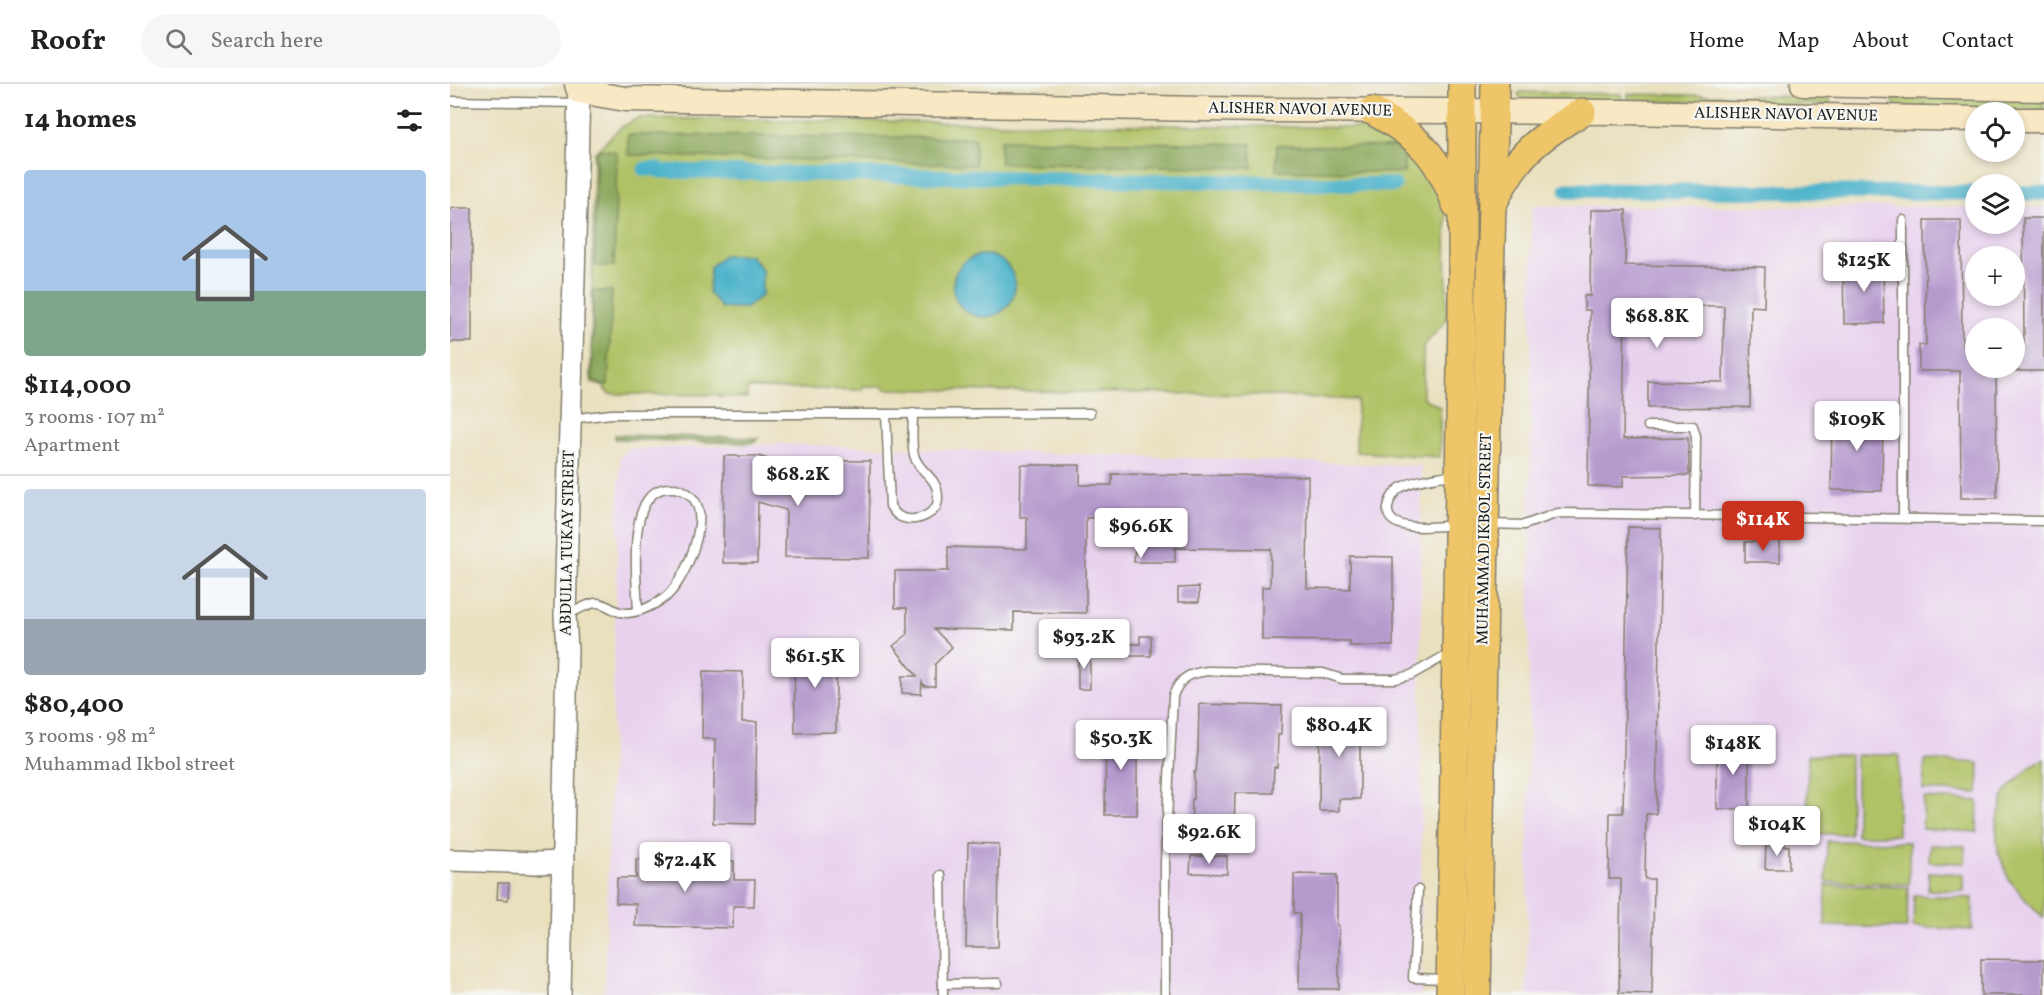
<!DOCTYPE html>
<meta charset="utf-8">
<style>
:root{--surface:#fff;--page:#f6f6f6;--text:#222;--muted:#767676;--line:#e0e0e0;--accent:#c8321e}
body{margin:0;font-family:Vollkorn,serif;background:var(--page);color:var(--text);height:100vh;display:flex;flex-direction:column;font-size:22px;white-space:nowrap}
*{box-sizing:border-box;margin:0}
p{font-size:20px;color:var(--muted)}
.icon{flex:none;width:33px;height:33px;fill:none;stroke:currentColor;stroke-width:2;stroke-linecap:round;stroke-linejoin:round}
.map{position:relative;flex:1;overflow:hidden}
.drawer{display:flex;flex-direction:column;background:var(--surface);width:450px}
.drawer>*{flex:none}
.buttons{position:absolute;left:1515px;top:18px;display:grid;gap:12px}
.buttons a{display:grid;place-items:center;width:60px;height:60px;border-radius:50%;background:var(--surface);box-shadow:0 3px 9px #0003;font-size:30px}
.price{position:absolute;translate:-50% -51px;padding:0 14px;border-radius:6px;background:#fff;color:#222;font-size:20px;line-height:39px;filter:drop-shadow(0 2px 3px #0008)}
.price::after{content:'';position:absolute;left:50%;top:36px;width:18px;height:14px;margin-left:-9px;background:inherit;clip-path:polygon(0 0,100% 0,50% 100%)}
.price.current{background:var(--accent);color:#fff}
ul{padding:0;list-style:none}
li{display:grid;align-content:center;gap:12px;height:318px;padding:0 24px}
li+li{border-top:2px solid var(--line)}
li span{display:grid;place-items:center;height:186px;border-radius:6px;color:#555}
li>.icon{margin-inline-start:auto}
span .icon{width:108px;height:108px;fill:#fffc;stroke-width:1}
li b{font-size:26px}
h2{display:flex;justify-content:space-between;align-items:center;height:72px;padding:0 24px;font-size:26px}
header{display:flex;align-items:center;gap:36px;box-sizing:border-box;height:84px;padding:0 30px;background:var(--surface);border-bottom:2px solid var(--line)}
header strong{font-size:28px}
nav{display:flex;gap:33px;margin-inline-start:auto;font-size:21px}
.search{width:420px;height:54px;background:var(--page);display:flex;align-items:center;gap:15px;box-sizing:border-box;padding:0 21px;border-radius:33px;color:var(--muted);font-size:22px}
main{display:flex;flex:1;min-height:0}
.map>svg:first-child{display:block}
.built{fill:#e8d2ee;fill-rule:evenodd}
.green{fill:#b0c266;stroke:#666f41;stroke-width:1.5}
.forest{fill:#8ca85b;stroke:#54623c;stroke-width:1.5}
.water{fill:#4bb2ca;stroke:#346773;stroke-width:1.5}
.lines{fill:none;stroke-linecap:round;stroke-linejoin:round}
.canal{stroke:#4bb2ca;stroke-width:15}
.building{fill:#b59ace}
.service-casing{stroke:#827e6d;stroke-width:11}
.tertiary-casing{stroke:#827e6d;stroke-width:24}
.secondary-casing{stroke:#827e6d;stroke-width:27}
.primary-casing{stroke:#827e6d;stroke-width:30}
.service{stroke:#fff;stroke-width:8}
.tertiary{stroke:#fff;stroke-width:21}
.secondary{stroke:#f8e8c3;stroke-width:24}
.primary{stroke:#eec569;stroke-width:27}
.labels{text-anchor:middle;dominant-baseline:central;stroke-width:4.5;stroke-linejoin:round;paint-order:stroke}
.street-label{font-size:16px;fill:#1c1c1c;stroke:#f6f6f2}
</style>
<header>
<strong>Roofr</strong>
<div class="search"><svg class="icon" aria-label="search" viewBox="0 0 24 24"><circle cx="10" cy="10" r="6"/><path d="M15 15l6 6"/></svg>Search here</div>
<nav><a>Home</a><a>Map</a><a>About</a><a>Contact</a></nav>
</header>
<main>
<section class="drawer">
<h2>14 homes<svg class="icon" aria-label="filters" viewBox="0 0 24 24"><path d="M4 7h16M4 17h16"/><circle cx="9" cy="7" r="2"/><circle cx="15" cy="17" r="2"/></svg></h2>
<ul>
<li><span style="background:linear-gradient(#a9c7e8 65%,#7fa58c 0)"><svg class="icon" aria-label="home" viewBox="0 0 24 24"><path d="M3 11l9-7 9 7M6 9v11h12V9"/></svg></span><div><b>$114,000</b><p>3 rooms · 107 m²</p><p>Apartment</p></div></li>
<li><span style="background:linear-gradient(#c9d6e8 70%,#9aa5b1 0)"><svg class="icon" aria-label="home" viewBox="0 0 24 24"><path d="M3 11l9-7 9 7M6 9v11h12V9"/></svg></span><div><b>$80,400</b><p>3 rooms · 98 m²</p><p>Muhammad Ikbol street</p></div></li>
</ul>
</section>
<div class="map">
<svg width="1594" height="911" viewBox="0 0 1594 911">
<rect width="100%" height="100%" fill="#f6f6f2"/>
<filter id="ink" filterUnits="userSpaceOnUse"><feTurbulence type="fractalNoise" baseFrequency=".0167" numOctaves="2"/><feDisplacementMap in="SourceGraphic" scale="12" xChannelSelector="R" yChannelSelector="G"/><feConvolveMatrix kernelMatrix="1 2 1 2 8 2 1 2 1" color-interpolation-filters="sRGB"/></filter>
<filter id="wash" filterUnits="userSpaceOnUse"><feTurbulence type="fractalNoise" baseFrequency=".008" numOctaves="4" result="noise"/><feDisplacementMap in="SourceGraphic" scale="24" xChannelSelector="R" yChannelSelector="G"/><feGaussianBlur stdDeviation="1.35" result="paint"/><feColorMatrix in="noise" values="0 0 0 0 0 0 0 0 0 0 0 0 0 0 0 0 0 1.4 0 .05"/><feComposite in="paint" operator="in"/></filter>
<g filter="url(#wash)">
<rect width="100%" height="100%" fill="#e9e0be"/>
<g class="built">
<path d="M1082,122l443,1 1,17h38l1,-17h29v788h-517zM1526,172h38v40h-38zM1526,244h38v40h-38z"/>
<path d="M331,360l640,22v529h-817l16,-538 9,-8z"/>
</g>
<g class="green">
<path d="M1071,8l101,2v7l-101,-2 -3,-5z"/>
<path d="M1178,10l202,3v8l-202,-4z"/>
<path d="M1441,14l153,3v9l-147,-3z"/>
<path d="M188,34l736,10 15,4 40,38 17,42 1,107 -24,28v51l17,9v50l-84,-5 1,-52 -99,-5 -374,-6 -1,-3h-20l-1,4 -115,-2v10l-28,-1v-2l-111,-1v-3h-3v-4l-13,-4 -1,-5 3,-225 26,-25z"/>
<path d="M1358,671h42v79h-43z"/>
<path d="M1406,671h43l-1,80h-42z"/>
<path d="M1594,675v159l-19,-19 -17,-21 -10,-27 -2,-27 9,-32 27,-27z"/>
<path d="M1475,676l54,3 -1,30 -55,-3z"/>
<path d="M1474,714l54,3 -1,31 -55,-3z"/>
<path d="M1377,757l82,1v42l-83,-2z"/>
<path d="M1480,761l35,1v17l-36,-1z"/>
<path d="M1479,788l35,2v17l-36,-1z"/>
<path d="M1376,801l82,2 -1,41 -82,-2z"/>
<path d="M1464,811l59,3 -1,32 -59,-3z"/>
</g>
<g class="forest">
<path d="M178,51l347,3v27l-347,-10z"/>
<path d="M550,56l251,4 1,24 -252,-5z"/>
<path d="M827,61l122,2 5,5v21l-128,-3z"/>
<path d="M151,65l16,3 -3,114h-19l1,-110 1,-4z"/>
<path d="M143,207h19l-4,94 -10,-1 -6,-6z"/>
<path d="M165,351l144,3 -4,4 -7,1 -133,-4z"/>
</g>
<g class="water">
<path d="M274,171h26l12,14v26l-16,13h-24l-13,-15 1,-26z"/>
<circle cx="534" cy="202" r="31"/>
</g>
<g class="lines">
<g class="canal">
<path d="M195,85h13l2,2 734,14"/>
<path d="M1117,106l409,3"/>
<path d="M1564,109h30"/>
</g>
</g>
<g id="blocks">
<g class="building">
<rect x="0" y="124" width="22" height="134"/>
<path d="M1141,126h35l-1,55 140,2 -1,40 -13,-1 -1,101 -102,1v-27l75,1 1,-76 -99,-1 -2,134 65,-1 1,37 -66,1v11l-35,-1 2,-176h-6v-14h6z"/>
<path d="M1573,134h21v153h-30v-27h10z"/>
<path d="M1475,136h36l1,125h14v23h20l1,130h-36l-1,-127h-41v-26h7z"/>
<path d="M1433,178l1,61 -40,1 -1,-61z"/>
<path d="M1382,330h51l-1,77 -51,-1z"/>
<path d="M274,372h34l25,8v-4l87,1 -1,97 -84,-1 1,-47 -28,-8 -1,61h-34z"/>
<path d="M571,381h59v20h32v-11l196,2 -1,112 43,1v-33l43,1v89h-43v-5l-88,-1v-53h8l1,-38 -96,-1v14h-41l1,-17h-23v-27h-26v95l-72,-1v18l-80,-1 18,18 -17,17v22h-11l-2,-4 -1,12 -19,-1v-17h15l-24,-30 14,-11v-27h-12v-37h53v-24l79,2v-32h-7z"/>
<path d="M1178,443l33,1 -5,286h-10l-1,65h9l-2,115 -33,-1 2,-114h-12l1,-66h13z"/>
<path d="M1330,457v21h-35v-20z"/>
<path d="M749,503v15h-21v-14z"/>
<path d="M690,552h11v20h-25v-12h14z"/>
<path d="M344,561h42v87l-41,1z"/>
<rect x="628" y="567" width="12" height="38"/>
<path d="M253,587l40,1 -1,50h15l-2,102 -42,-1 2,-84h-13z"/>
<path d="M749,620l83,2 -1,28h-3l-1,33h-3l-1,26h-38l-1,40 -43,-1 1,-33h2v-27h2l2,-22z"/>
<path d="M870,625l40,1v89h-21v12h-20z"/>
<path d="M656,642h31v89h-32z"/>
<rect x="1267" y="660" width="32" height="65"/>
<path d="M518,759l31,1 -1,103h-32z"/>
<path d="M1316,761l23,1v23h-24z"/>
<path d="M741,772h36v18l-37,-1z"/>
<path d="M186,775l98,2v19h21l-1,26h-21v22l-98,-2 1,-22 -20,-1 1,-25h19z"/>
<path d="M844,790l43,1v50l2,1v63h-40l1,-76h-6z"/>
<path d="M48,799h11l-1,17 -11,-1z"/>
<path d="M1531,875l63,1v35h-63z"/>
</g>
</g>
</g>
<g filter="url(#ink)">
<use href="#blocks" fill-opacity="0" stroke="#827e6d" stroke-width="1.5"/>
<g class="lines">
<defs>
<g id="service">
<path d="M0,17l129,2"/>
<path d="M1453,136v297"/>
<path d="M436,330l204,-1"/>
<path d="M120,335l41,-5h275l4,92c5,8 9,12 18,13 8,1 15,-1 22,-6 5,-3 8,-8 8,-15 0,-23 -19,-24 -24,-43 -3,-13 -1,-28 -1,-42"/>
<path d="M1198,342h45l3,10 -1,80"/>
<path d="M1004,390c-17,4 -39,5 -54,14 -5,3 -11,12 -12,19 -4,28 51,19 67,18"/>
<path d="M1039,440l35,1 34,-12 486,8"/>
<path d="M116,531c8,-3 21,-11 29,-12 10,-1 16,7 25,9 14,4 32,-6 43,-13 20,-13 44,-72 34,-94 -4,-10 -15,-17 -25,-17 -48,-3 -35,93 -34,123"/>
<path d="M491,791l2,120"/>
<path d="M968,806l-5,88 34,1"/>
<path d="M493,900l55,-1"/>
<path d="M715,911v-133l8,-166c7,-19 17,-23 35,-25l115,2 19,6h53l16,-4 30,-17h11"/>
</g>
<g id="tertiary">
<path d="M0,776l86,3 27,-1"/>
<path d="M110,911l7,-345 -2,-35 14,-524 2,-7"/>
</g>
<g id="secondary">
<path d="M127,0l2,7 46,8 638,11 361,2 352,7"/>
<path d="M1353,0l241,5"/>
<path d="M1564,36h30"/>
</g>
<g id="primary">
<path d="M922,27c46,25 66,44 84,94"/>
<path d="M1044,118c22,-47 44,-64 88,-90"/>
<path d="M1000,911l12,-684v-227"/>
<path d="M1027,911l11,-630 7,-281"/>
</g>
</defs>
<use href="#service" class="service-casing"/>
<use href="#tertiary" class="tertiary-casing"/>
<use href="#secondary" class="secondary-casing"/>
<use href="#primary" class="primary-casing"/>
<use href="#service" class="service"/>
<use href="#tertiary" class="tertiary"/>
<use href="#secondary" class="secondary"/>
<use href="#primary" class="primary"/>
</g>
</g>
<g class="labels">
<g class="street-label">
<text transform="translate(850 26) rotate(1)">ALISHER NAVOI AVENUE</text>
<text transform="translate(1336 31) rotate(1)">ALISHER NAVOI AVENUE</text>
<text transform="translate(1035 455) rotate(-89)">MUHAMMAD IKBOL STREET</text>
<text transform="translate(118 459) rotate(-89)">ABDULLA TUKAY STREET</text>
</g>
</g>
</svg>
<div class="buttons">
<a><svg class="icon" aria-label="locate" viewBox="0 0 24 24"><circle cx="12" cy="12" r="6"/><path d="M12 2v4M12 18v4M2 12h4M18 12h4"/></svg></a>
<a><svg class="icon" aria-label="layers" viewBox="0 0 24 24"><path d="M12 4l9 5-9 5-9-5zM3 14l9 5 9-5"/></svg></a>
<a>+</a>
<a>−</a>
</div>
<b class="price" style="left:1414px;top:209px">$125K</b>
<b class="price" style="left:1207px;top:265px">$68.8K</b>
<b class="price" style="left:1407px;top:368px">$109K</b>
<b class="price" style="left:348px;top:423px">$68.2K</b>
<b class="price current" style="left:1313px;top:468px">$114K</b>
<b class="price" style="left:691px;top:475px">$96.6K</b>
<b class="price" style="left:634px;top:586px">$93.2K</b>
<b class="price" style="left:365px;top:605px">$61.5K</b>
<b class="price" style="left:889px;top:674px">$80.4K</b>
<b class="price" style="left:671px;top:687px">$50.3K</b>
<b class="price" style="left:1283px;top:692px">$148K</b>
<b class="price" style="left:1327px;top:773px">$104K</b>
<b class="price" style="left:759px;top:781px">$92.6K</b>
<b class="price" style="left:235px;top:809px">$72.4K</b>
</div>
</main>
